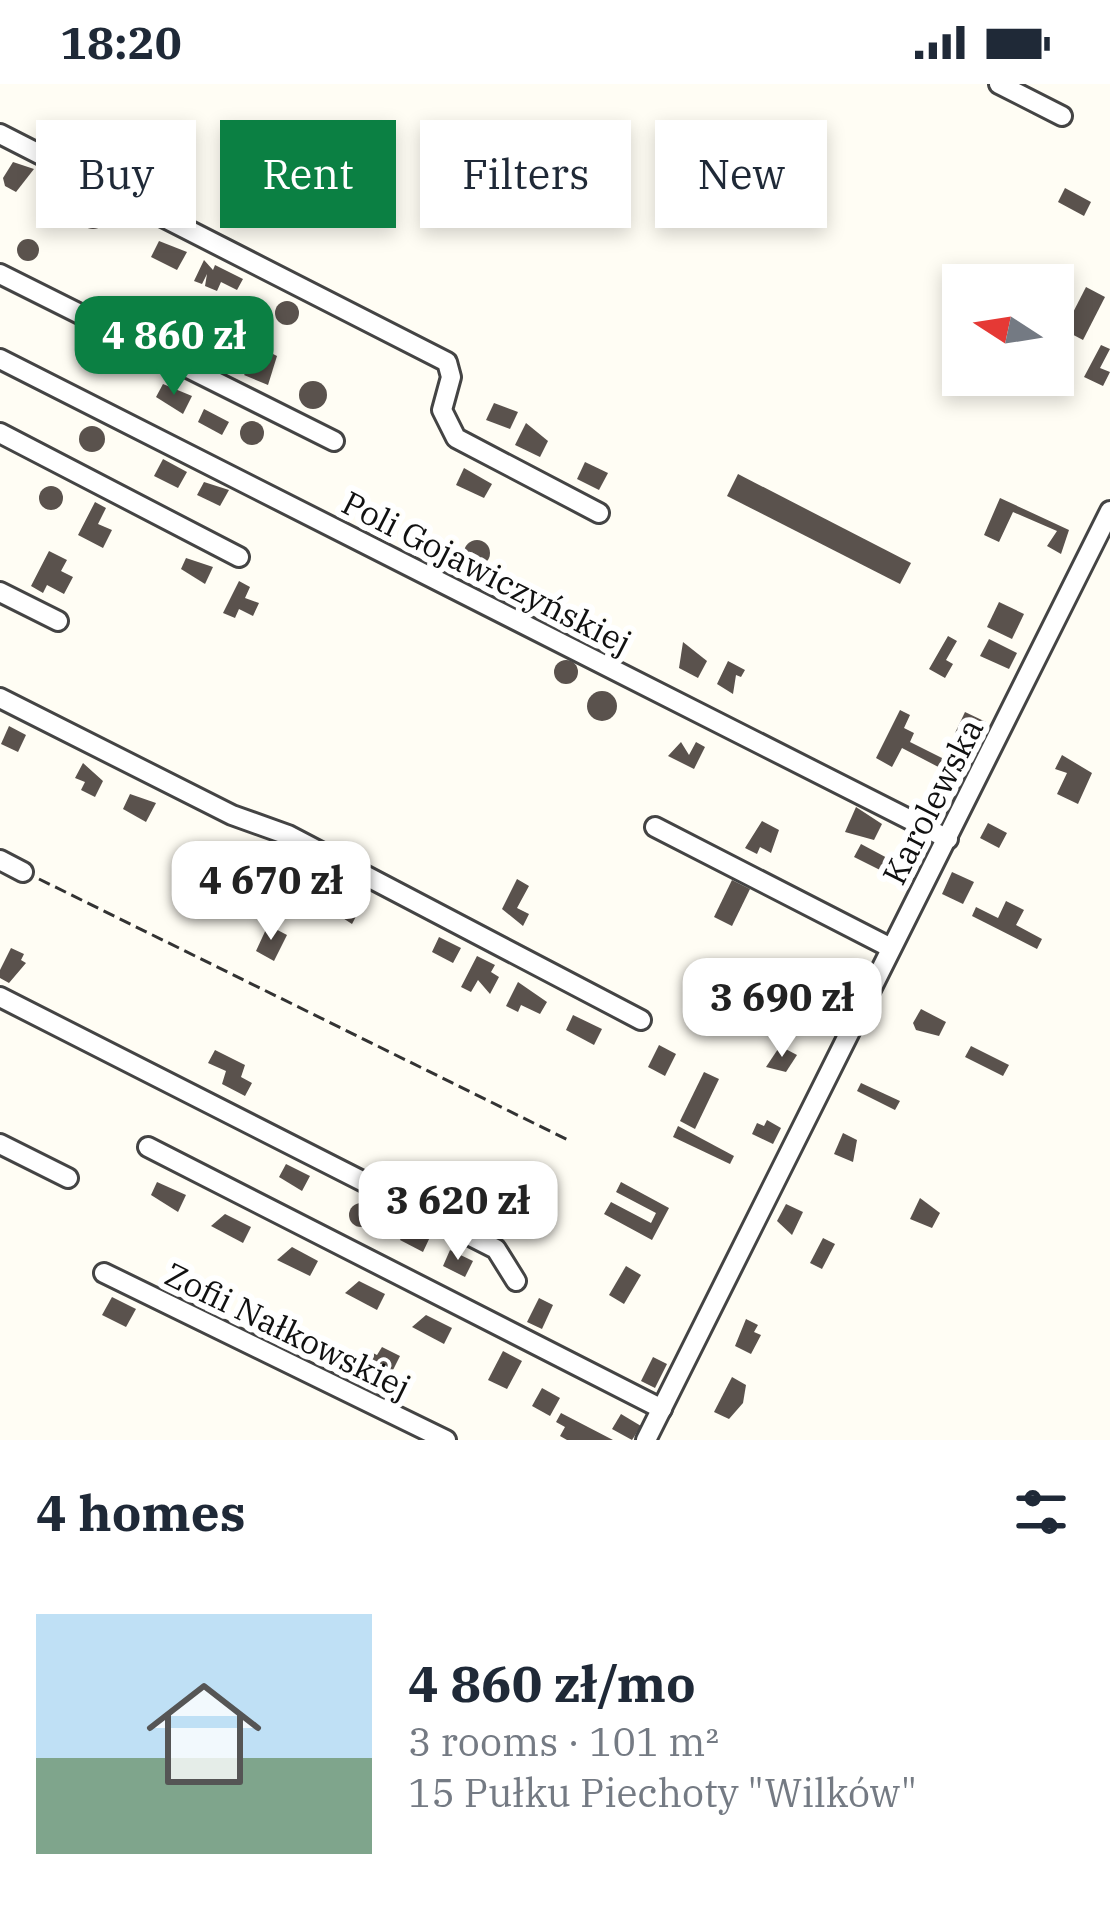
<!DOCTYPE html>
<meta charset="utf-8">
<style>
:root{--surface:#fff;--page:#f6f6f7;--text:#1f2937;--muted:#747a83;--accent:#0b8043}
body{margin:0;font-family:"IBM Plex Serif",serif;background:var(--page);color:var(--text);height:100vh;display:flex;flex-direction:column;font-size:45px;white-space:nowrap}
*{box-sizing:border-box;margin:0}
p{font-size:39px;color:var(--muted)}
.icon{flex:none;width:66px;height:66px;fill:none;stroke:currentColor;stroke-width:2;stroke-linecap:round;stroke-linejoin:round}
.map{position:relative;height:1356px;overflow:hidden}
.side{display:flex;flex-direction:column;background:var(--surface);flex:1}
.side>*{flex:none}
.guide{position:absolute;left:36px;top:36px;width:1038px;height:108px;display:flex;gap:24px}
.needle{width:78px;rotate:282deg}
.controls{position:absolute;left:942px;top:180px;display:grid;gap:24px}
.controls a{display:grid;place-items:center;width:132px;height:132px;border-radius:0px;background:var(--surface);box-shadow:0 6px 18px #0003;font-size:60px}
.price{position:absolute;translate:-50% -102px;padding:0 27px;border-radius:24px;background:#fff;color:#222;font-size:39px;line-height:78px;filter:drop-shadow(0 3px 6px #0008)}
.price::after{content:'';position:absolute;left:50%;top:72px;width:36px;height:27px;margin-left:-18px;background:inherit;clip-path:polygon(0 0,100% 0,50% 100%)}
.price.current{background:var(--accent);color:#fff}
ul{padding:0;list-style:none}
li{display:flex;align-items:center;gap:36px;height:300px;padding:0 36px}
li span{display:grid;place-items:center;flex:none;width:336px;height:240px;border-radius:0px;color:#555}
li>.icon{margin-inline-start:auto}
span .icon{width:144px;height:144px;fill:#fffc;stroke-width:1}
li b{font-size:51px}
h2{display:flex;justify-content:space-between;align-items:center;height:144px;padding:0 36px;font-size:51px}
.pill{padding:0 42px;border-radius:0px;background:var(--surface);box-shadow:0 6px 18px #0003;font-size:42px;line-height:108px}
.pill.current{background:var(--accent);color:#fff}
.status{display:flex;justify-content:space-between;align-items:center;height:84px;padding:0 60px;background:var(--surface);direction:ltr}
.status svg{height:33px;fill:currentColor}
.map>svg:first-child{display:block}
.building{fill:#5a524d}
.lines{fill:none;stroke-linecap:round;stroke-linejoin:round}
.minor-casing{stroke:#444;stroke-width:24}
.path{stroke:#333;stroke-width:3;stroke-dasharray:12 6;stroke-linecap:butt}
.minor{stroke:#fff;stroke-width:18}
.labels{text-anchor:middle;dominant-baseline:central;stroke-width:12;stroke-linejoin:round;paint-order:stroke}
.street-label{font-size:33px;fill:#111;stroke:#fff}
</style>
<div class="status"><b>18:20</b><svg viewBox="0 0 49 12"><path d="M0 12V9h3v3zM5 12V6h3v6zM10 12V3h3v9zM15 12V0h3v12zM26 1h20v11H26zM47 4h2v5h-2z"/></svg></div>
<div class="map">
<svg width="1110" height="1356" viewBox="0 0 1110 1356">
<rect width="100%" height="100%" fill="#fffdf4"/>
<g class="building">
<path d="M13,78l21,7 -18,23 -11,-6 -2,-8z"/>
<path d="M42,96l27,9 -8,17 -25,-14z"/>
<path d="M1065,104l26,14 -7,14 -26,-14z"/>
<circle cx="93" cy="133" r="12"/>
<circle cx="28" cy="166" r="11"/>
<path d="M159,157l28,11 -10,18 -26,-13z"/>
<path d="M204,176l9,10 2,-5 28,14 -6,11 -16,-8 -4,9 -12,-5 2,-12 -5,10 -8,-3z"/>
<path d="M1086,203l19,10 -22,43 -19,-10z"/>
<circle cx="287" cy="229" r="12"/>
<path d="M1101,261l9,4 -10,19 10,4 -7,14 -19,-9z"/>
<path d="M263,265l14,7 -9,29 -24,-10z"/>
<circle cx="313" cy="311" r="14"/>
<path d="M163,300l29,12 -9,18 -27,-17z"/>
<path d="M494,319l24,9 -8,17 -24,-9z"/>
<path d="M204,325l25,13 -7,13 -24,-13z"/>
<circle cx="252" cy="349" r="12"/>
<path d="M526,339l22,18 -8,16 -25,-12z"/>
<circle cx="92" cy="355" r="13"/>
<path d="M163,375l24,13 -9,16 -24,-12z"/>
<path d="M585,378l23,11 -9,17 -22,-11z"/>
<path d="M464,384l28,16 -8,14 -28,-13z"/>
<path d="M738,390l173,89 -11,21 -173,-88z"/>
<path d="M204,398l25,8 -9,16 -23,-11z"/>
<circle cx="51" cy="414" r="12"/>
<path d="M1000,414l69,32 -8,24 -14,-8 10,-15 -44,-19 -14,30 -15,-7z"/>
<path d="M95,418l11,6 -8,16 14,6 -9,18 -25,-13z"/>
<circle cx="477" cy="469" r="13"/>
<path d="M49,467l18,9 -6,11 12,6 -9,17 -17,-9 -4,8 -12,-7z"/>
<path d="M186,474l27,9 -8,17 -24,-15z"/>
<path d="M239,497l11,6 -5,11 14,5 -6,13 -14,-7 -4,9 -12,-5z"/>
<path d="M999,518l25,12 -12,25 -25,-12z"/>
<path d="M948,552l9,5 -11,19 7,4 -8,14 -16,-9z"/>
<path d="M989,555l28,14 -8,16 -29,-13z"/>
<path d="M683,558l24,19 -9,17 -19,-10z"/>
<circle cx="566" cy="588" r="12"/>
<path d="M728,577l17,9 -4,7 -5,-2 -3,19 -16,-10z"/>
<circle cx="602" cy="622" r="15"/>
<path d="M900,626l10,5 -6,13 10,5 -4,9 54,27 -8,15 -14,-6 4,-7 -44,-23 -10,19 -16,-9z"/>
<path d="M965,628l21,10 -10,21 -21,-10z"/>
<path d="M9,642l17,9 -8,17 -17,-8z"/>
<path d="M681,658l8,13 7,-13 9,5 -11,22 -26,-13z"/>
<path d="M1062,671l30,18 -14,31 -21,-10 10,-21 -12,-4z"/>
<path d="M83,679l20,18 -8,16 -14,-7 4,-8 -10,-4z"/>
<path d="M130,710l26,9 -10,19 -23,-13z"/>
<path d="M856,723l26,17 -8,16 -29,-8z"/>
<path d="M762,737l17,9 -8,23 -11,-6 -3,7 -12,-6z"/>
<path d="M988,739l19,10 -8,15 -19,-10z"/>
<path d="M861,760l30,16 -7,12 -30,-15z"/>
<path d="M952,788l22,10 -11,22 -21,-10z"/>
<path d="M312,793l6,11 -4,9 -34,11 -8,-4 -2,-13z"/>
<path d="M517,795l12,7 -12,22 12,6 -6,12 -21,-17z"/>
<path d="M732,796l18,9 -18,37 -18,-9z"/>
<path d="M343,805l8,4 -4,7 14,7 -9,17 -20,-13z"/>
<path d="M1006,817l18,9 -8,15 26,14 -5,10 -65,-33 4,-9 22,11z"/>
<path d="M268,841l19,10 -13,26 -18,-10z"/>
<path d="M439,853l22,11 -8,15 -21,-11z"/>
<path d="M11,864l13,6 -3,6 5,3 -17,20 -9,-5v-8z"/>
<path d="M477,872l18,9 -4,7 8,5 -9,17 -12,-14 -7,12 -10,-5z"/>
<path d="M847,877l13,8 -14,27 -35,-18 5,-9 20,10z"/>
<path d="M518,898l29,20 -7,12 -19,-9 -3,7 -12,-6z"/>
<path d="M921,925l25,13 -7,14 -23,-6 -3,-7z"/>
<path d="M573,931l29,14 -8,16 -28,-15z"/>
<path d="M659,961l17,9 -11,22 -17,-9z"/>
<path d="M780,962l17,9 -11,17 -20,-5z"/>
<path d="M971,962l38,19 -6,11 -38,-19z"/>
<path d="M215,966l30,15 -4,12 11,6 -7,13 -23,-12 4,-13 -18,-8z"/>
<path d="M704,988l15,7 -24,50 -15,-8z"/>
<path d="M861,999l39,18 -5,9 -38,-19z"/>
<path d="M767,1036l14,8 -8,16 -21,-10 5,-11 7,3z"/>
<path d="M678,1042l56,30 -4,8 -57,-27z"/>
<path d="M843,1049l14,7 -4,22 -19,-8z"/>
<path d="M286,1080l24,12 -8,15 -23,-14z"/>
<path d="M157,1098l29,13 -8,17 -27,-17z"/>
<path d="M621,1098l48,26 -17,32 -48,-26 7,-12 40,21 5,-10 -40,-21z"/>
<path d="M920,1114l20,15 -8,15 -22,-9z"/>
<circle cx="361" cy="1131" r="12"/>
<path d="M786,1120l17,8 -11,23 -15,-14z"/>
<path d="M225,1130l26,13 -8,16 -32,-17z"/>
<path d="M407,1142l23,11 -7,15 -23,-12z"/>
<path d="M823,1154l12,6 -13,25 -12,-6z"/>
<path d="M292,1163l26,14 -8,15 -33,-16z"/>
<path d="M450,1166l23,11 -8,16 -22,-11z"/>
<path d="M626,1182l15,9 -17,29 -15,-9z"/>
<path d="M359,1197l26,13 -8,16 -32,-17z"/>
<path d="M112,1213l24,12 -10,18 -24,-12z"/>
<path d="M539,1214l14,7 -11,24 -15,-7z"/>
<path d="M426,1231l26,13 -8,16 -32,-17z"/>
<path d="M746,1235l12,6 -4,7 7,3 -10,19 -16,-8z"/>
<path d="M382,1263l18,9 -13,26 -18,-9 3,-6 -14,-4 7,-14 12,6z"/>
<path d="M503,1267l19,10 -15,28 -19,-9z"/>
<path d="M653,1273l14,7 -12,24 -14,-7z"/>
<path d="M732,1293l14,8 -3,18 -14,16 -15,-7z"/>
<path d="M542,1304l18,10 -10,18 -18,-10z"/>
<path d="M561,1329l52,27h-46l-7,-4 5,-9 -9,-5z"/>
<path d="M621,1330l20,12 -9,14 -20,-11z"/>
</g>
<g class="lines">
<defs>
<g id="minor">
<path d="M999,0l63,32"/>
<path d="M0,50l447,228 4,15 -9,33 14,28 143,75"/>
<path d="M0,190l334,167"/>
<path d="M0,275l948,480"/>
<path d="M0,349l239,124"/>
<path d="M0,508l58,29"/>
<path d="M0,614l232,117 56,20 353,185"/>
<path d="M655,743l236,121"/>
<path d="M0,776l23,12"/>
<path d="M0,913l496,252 20,32"/>
<path d="M0,1060l68,34"/>
<path d="M148,1063l514,262"/>
<path d="M104,1189l342,167"/>
<path d="M646,1356l464,-929"/>
</g>
</defs>
<use href="#minor" class="minor-casing"/>
<path class="path" d="M39,795l531,262"/>
<use href="#minor" class="minor"/>
</g>
<g class="labels">
<g class="street-label">
<text transform="translate(487 488) rotate(27)">Poli Gojawiczyńskiej</text>
<text transform="translate(932 717) rotate(-63)">Karolewska</text>
<text transform="translate(288 1246) rotate(26)">Zofii Nałkowskiej</text>
</g>
</g>
</svg>
<div class="controls">
<a><svg class="needle" viewBox="-14 -14 28 28"><path d="M0-13l5 13h-10z" fill="#e53935"/><path d="M0 13l5-13h-10z" fill="#747a83"/></svg></a>
</div>
<b class="price current" style="left:174px;top:314px">4 860 zł</b>
<b class="price" style="left:271px;top:859px">4 670 zł</b>
<b class="price" style="left:782px;top:976px">3 690 zł</b>
<b class="price" style="left:458px;top:1179px">3 620 zł</b>
<div class="guide">
<a class="pill">Buy</a>
<a class="pill current">Rent</a>
<a class="pill">Filters</a>
<a class="pill">New</a>
</div>
</div>
<section class="side">
<h2>4 homes<svg class="icon" aria-label="filters" viewBox="0 0 24 24"><path d="M4 7h16M4 17h16"/><circle cx="9" cy="7" r="2"/><circle cx="15" cy="17" r="2"/></svg></h2>
<ul>
<li><span style="background:linear-gradient(#bfe0f5 60%,#7fa58c 0)"><svg class="icon" aria-label="home" viewBox="0 0 24 24"><path d="M3 11l9-7 9 7M6 9v11h12V9"/></svg></span><div><b>4 860 zł/mo</b><p>3 rooms · 101 m²</p><p>15 Pułku Piechoty &quot;Wilków&quot;</p></div></li>
</ul>
</section>
